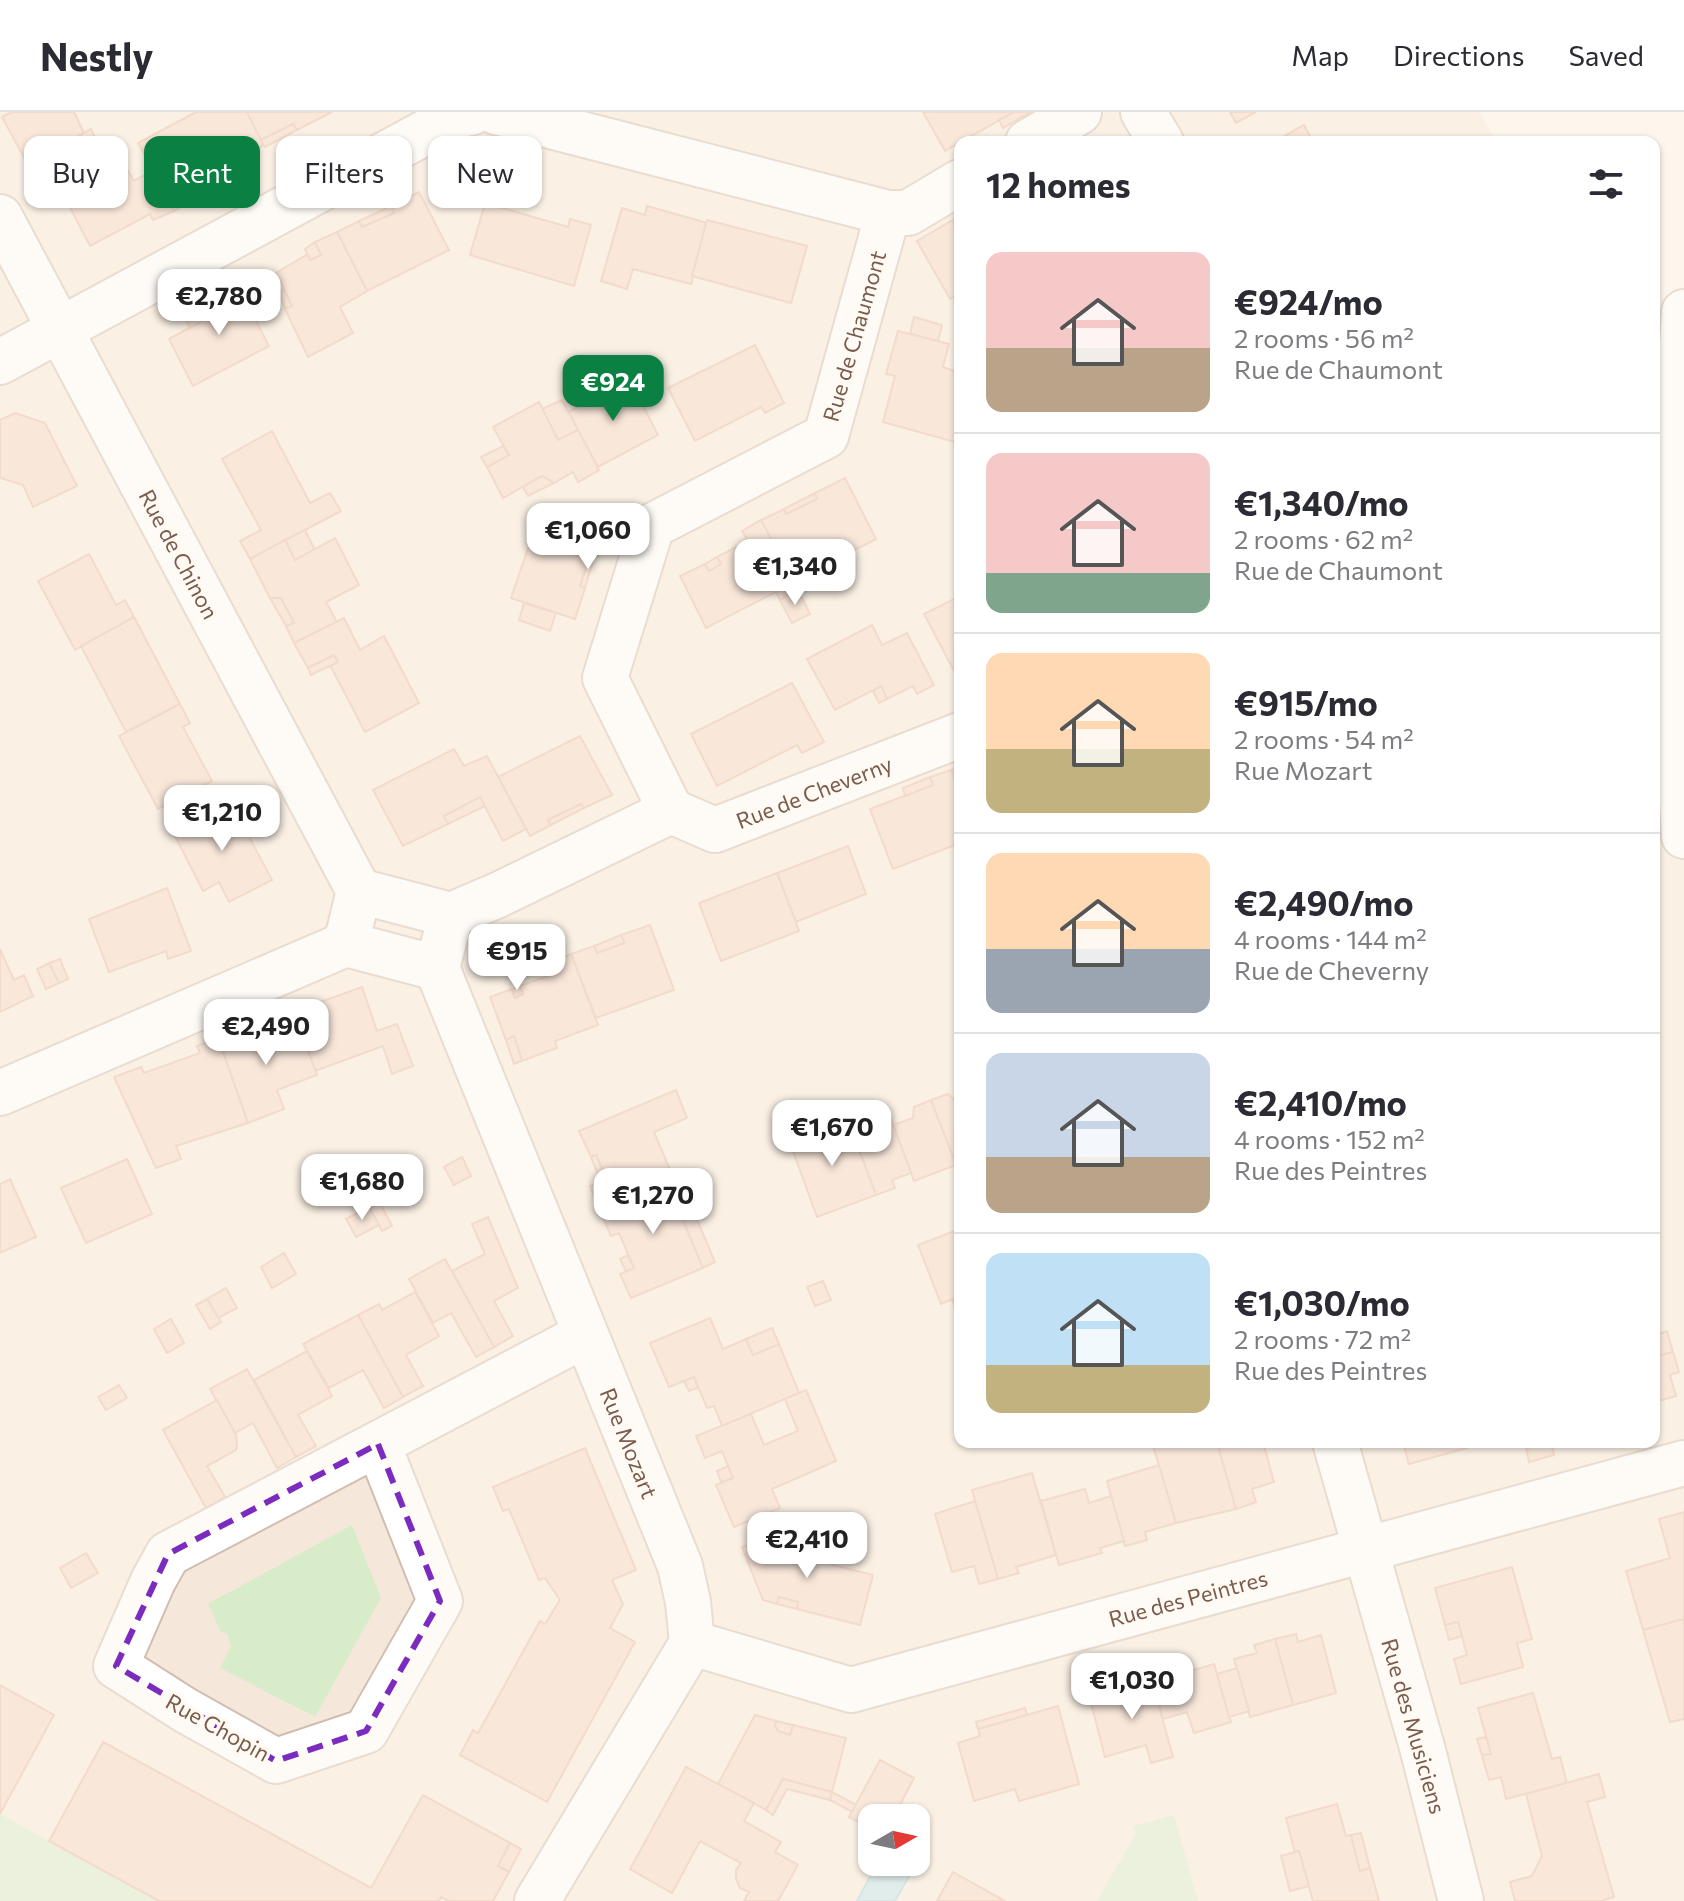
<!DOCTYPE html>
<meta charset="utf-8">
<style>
:root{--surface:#fff;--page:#f2f2f3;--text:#2b2b33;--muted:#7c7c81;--line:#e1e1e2;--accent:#0b8043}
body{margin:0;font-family:Commissioner,sans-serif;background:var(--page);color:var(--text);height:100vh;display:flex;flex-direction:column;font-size:30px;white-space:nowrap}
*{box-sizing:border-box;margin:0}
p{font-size:26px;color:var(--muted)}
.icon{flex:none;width:44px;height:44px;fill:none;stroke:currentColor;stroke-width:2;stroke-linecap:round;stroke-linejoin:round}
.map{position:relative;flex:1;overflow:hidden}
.drawer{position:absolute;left:954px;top:24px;width:706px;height:1312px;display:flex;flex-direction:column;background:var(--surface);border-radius:16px;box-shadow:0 2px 6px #0004}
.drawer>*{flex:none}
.hud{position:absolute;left:24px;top:24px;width:760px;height:72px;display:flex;gap:16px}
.needle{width:52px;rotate:81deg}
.controls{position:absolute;left:858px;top:1692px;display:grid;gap:16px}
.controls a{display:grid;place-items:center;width:72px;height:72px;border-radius:16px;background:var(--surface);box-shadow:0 2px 6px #0004;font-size:40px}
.price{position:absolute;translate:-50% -68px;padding:0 18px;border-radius:16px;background:#fff;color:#222;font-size:26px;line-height:52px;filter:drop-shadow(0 2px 4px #0008)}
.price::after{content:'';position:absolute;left:50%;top:48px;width:24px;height:18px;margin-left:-12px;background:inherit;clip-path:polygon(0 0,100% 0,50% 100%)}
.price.selected{background:var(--accent);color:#fff}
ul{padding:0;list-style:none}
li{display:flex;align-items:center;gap:24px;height:200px;padding:0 32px}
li+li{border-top:2px solid var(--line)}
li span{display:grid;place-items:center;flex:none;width:224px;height:160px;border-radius:16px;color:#555}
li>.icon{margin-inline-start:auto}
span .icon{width:96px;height:96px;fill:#fffc;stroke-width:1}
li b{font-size:34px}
h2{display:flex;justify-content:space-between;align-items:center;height:96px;padding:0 32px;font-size:34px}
.pill{padding:0 28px;border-radius:16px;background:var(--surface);box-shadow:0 2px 6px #0004;font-size:28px;line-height:72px}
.pill.selected{background:var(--accent);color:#fff}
header{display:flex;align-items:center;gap:48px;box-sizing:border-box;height:112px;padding:0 40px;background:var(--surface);border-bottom:2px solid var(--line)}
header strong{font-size:38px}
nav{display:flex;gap:44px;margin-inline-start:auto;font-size:28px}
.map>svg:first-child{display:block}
.residential{fill:#f5e8da;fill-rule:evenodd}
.green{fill:#d8ecc9}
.water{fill:#bfe3e8;stroke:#a5d3da;stroke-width:2}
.building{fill:#f3d5c3;stroke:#e6bba3;stroke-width:2}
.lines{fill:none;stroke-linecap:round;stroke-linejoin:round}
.minor-casing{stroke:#d1beb0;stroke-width:48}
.minor{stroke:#fff;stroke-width:44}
.marked{fill:none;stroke:#7b2cbf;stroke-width:6;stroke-dasharray:16 10;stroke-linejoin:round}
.labels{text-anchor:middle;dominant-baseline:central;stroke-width:7;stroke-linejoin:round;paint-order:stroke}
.street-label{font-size:22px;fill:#7a5c4d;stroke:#fffaf3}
</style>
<header>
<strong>Nestly</strong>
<nav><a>Map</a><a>Directions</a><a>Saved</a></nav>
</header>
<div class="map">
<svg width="1684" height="1789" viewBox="0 0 1684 1789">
<rect width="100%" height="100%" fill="#fdf6ec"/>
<path class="residential" d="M0,0h1479l18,30h-537v1300h694v-865l30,114v1210h-1684zM872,1706h44v44h-44z"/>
<g class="green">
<path d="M352,1413l29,73 -66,119 -95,-49 11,-21 -4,-13 -6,-2 -13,-28z"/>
<path d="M0,1702l159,87h-159z"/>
<path d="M1174,1703l24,86h-101l38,-66 -2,-9z"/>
</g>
<path class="water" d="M878,1750h23l12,7 -18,32h-38z"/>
<g class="building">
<path d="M12,0h62l10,21 -6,3 9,19 -41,21 -10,-19 -10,4 -24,-44z"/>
<path d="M196,0h51l17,33 -70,37 7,13 -27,16 -36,-68z"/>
<path d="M247,0h85l-35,18 -4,-6 -32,16z"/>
<path d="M923,0h91l-69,39z"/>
<path d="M1014,0h16l-27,16 -4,-8z"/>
<path d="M1230,0h26l-20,11z"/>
<path d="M293,12l4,6 -32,17 -4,-7z"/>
<path d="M1304,13l9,17h-39z"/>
<path d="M91,17l9,19 -13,7 -9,-19z"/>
<path d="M465,45l23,7 -4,12 -23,-6z"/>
<path d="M124,52l10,17 19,-11 21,41 -21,9 -3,-6 -60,32 -27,-52z"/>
<path d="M419,80l30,58 -82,41 -30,-59 22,-11 3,6 32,-14 -3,-7z"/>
<path d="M485,91l83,24 2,-8 21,6 -17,61 -104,-31z"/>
<path d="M391,94l3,7 -32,14 -3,-6z"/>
<path d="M647,94l60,17 -16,61 -58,-15 -6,20 -26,-8 21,-73 23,7z"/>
<path d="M707,108l100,26 -16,57 -99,-27z"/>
<path d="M953,108l7,14v60l-10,5 -33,-58z"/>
<path d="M337,120l30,59 -27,16 13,26 -45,24 -23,-48 7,-3 -16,-33 32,-19 2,6 11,-5 -6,-13z"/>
<path d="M315,130l6,13 -11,5 -5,-11z"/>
<path d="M237,172l32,62 -76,40 -24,-47 37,-20 -9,-14z"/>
<path d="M284,178l8,16 -7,3 -6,-16z"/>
<path d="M200,198l6,9 -16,9 -5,-10z"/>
<path d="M914,205l28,8 -4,16 -28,-7z"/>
<path d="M898,219l51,13 -6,23 17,6 -4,30 4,1v22l-5,16 -72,-20 12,-46 -9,-2z"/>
<path d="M755,233l29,58 -19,10 -4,-6 -66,34 -27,-53z"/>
<path d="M630,268l28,55 -60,32 -30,-55z"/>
<path d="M562,288l16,30 -20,10 -16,-31z"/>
<path d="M539,290l19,38 20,-10 21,40 -21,12 -5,-10 -19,11 -12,-7 -39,22 -16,-31 22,-12 -16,-28z"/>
<path d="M15,301l30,10 32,63 -44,21 -10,-22 -23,-7v-58z"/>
<path d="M272,319l38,72 20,-10 11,18 -91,48 -10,-18 21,-11 -39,-71z"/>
<path d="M503,334l6,9 -22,12 -6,-10z"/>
<path d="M542,364l12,7 -26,13 -5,-9z"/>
<path d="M845,366l31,61 -83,43 -32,-62 23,-11 2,5 31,-15 -2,-6z"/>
<path d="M815,381l2,6 -31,15 -2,-5z"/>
<path d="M541,399l65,22 -8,23 -7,-3 -11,33 5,2 -10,31 -64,-21z"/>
<path d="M761,408l37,70 -18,10 -4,-8 -70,36 -26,-52 25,-12 4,7 12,-7 -4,-7 31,-16 -6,-10z"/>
<path d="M305,418l10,20 -20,10 -10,-20z"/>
<path d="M335,426l24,47 -33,17 11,20 -43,21 -8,-17 8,-3 -13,-25h-11l-20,-39 35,-19 10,20z"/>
<path d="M591,441l4,2 -10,33 -5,-2z"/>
<path d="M89,442l27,51 9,-5 9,17 -59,33 -37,-69z"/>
<path d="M717,445l4,7 -12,7 -4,-7z"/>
<path d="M798,478l12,24 -18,9 -12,-23z"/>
<path d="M960,484v69l-7,4 -29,-55z"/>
<path d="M270,486h11l13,25 -8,3z"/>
<path d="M524,491l32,10 -6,18 -31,-11z"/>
<path d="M134,505l46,87 -54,28 -45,-86z"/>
<path d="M344,506l16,32 24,-14 35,67 -54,29 -35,-67 8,-3 -4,-7 -26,13 -14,-25z"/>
<path d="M872,513l10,20 25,-12 27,52 -17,9 -4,-8 -26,13 -6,-13 -46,24 -28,-51z"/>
<path d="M334,543l4,7 -27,13 -3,-7z"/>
<path d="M792,571l32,59 -22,11 -5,-8 -80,41 -26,-52z"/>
<path d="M881,574l6,13 -8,4 -6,-12z"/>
<path d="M180,592l10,19 -7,4 29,54 -54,28 -39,-73z"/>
<path d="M580,624l32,59 -28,13 -3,-4 -33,16 3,5 -21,11 -32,-59z"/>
<path d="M454,637l10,17 23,-10 39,73 -23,12 -23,-44 -36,19 4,8 -45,22 -30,-56z"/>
<path d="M960,654v27l-9,-23z"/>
<path d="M951,658l9,23v50l-67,26 -23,-60 63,-24 -3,-8z"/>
<path d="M930,665l3,8 -28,11 -2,-8z"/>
<path d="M480,685l5,9 -37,18 -4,-8z"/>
<path d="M230,689l42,79 -43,22 -10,-20 -16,9 -31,-61z"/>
<path d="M581,692l3,4 -33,17 -3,-5z"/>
<path d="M848,734l18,48 -70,28 -19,-49z"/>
<path d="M777,761l22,58 -78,30 -22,-58z"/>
<path d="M167,776l24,63 -23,8 -2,-8 -57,21 -20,-53z"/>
<path d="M650,813l24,65 -78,28 -25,-64 23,-8 3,7 27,-10 -3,-8z"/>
<path d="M621,823l3,8 -27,10 -3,-7z"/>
<path d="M0,837l14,31 10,-5 9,21 -33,16z"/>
<path d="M571,842l27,71 -43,16 2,7 -35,13 -8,-25 -8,4 -16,-43 22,-8 3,9 8,-4 -3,-8 31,-11 -4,-11z"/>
<path d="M60,847l8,20 -9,4 -10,-20z"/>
<path d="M49,851l10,20 -13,6 -9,-20z"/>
<path d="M520,874l3,8 -8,4 -3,-9z"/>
<path d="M362,875l15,44 20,-7 16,42 -21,8 -9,-28 -68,25 -20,-60z"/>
<path d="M297,909l20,54 -40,15 7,19 -36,14 -30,-85 21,-8 4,10z"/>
<path d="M514,924l8,25 -8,3 -8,-24z"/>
<path d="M218,926l30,85 -72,23 5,13 -25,9 -42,-91 27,-10 3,6 56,-20 -3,-7z"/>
<path d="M676,978l11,28 -33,14 19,45 -74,31 -9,-22 17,-7 -11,-24 -5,2 -12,-26z"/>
<path d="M948,982l8,7 4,-1v63l-4,2 -25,-65z"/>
<path d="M931,988l25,65 -42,16 -21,-56 20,-7 1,-11z"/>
<path d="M890,1004l21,57 -19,7 3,8 -19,7 -24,-65z"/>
<path d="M847,1007l29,76 -59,22 -28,-77z"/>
<path d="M596,1043l11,24 -6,3 -10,-25z"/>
<path d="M462,1045l9,19 -17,9 -10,-18z"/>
<path d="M127,1047l25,55 -66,29 -25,-55z"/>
<path d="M679,1063l11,28 -12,5 25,60 -72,30 -11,-24 14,-6 -15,-35 -8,3 -12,-28z"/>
<path d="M10,1067l26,58 -36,16v-69z"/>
<path d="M379,1089l13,25 -10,5 -13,-24z"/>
<path d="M690,1091l25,59 -12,6 -25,-60z"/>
<path d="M369,1095l10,18 -23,12 -10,-18z"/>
<path d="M488,1105l30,71 -24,13 19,35 -19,11 -42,-76 33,-17 -13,-30z"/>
<path d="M960,1117v67l-19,8 -23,-59z"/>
<path d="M284,1141l12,21 -24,14 -11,-21z"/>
<path d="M628,1143l6,13 -8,3 -6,-12z"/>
<path d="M445,1147l49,88 -18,10 -25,-44 -18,10 -24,-44z"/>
<path d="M823,1169l8,19 -16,6 -8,-19z"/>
<path d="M226,1176l11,20 -19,10 -11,-19z"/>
<path d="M415,1180l24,44 -33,19 17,31 -20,11 -45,-82 21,-11 3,6z"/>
<path d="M960,1184v25l-8,-22z"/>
<path d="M207,1187l14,23 -11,7 -14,-24z"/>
<path d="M1654,1202l5,20 8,-3 6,21 -19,5z"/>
<path d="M358,1203l45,82 -19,11 -21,-38 -34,18 -26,-44z"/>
<path d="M710,1206l13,31 23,-10 7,16 26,-11 20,49 -77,33 -8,-20 -7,2 -13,-31 -25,10 -19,-44z"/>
<path d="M171,1207l13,24 -17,10 -13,-24z"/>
<path d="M772,1216l7,16 -26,11 -7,-16z"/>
<path d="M307,1239l25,45 -34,19 18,31 -20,11 -42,-77z"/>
<path d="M1673,1240l6,20 -9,3 6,21 -22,6v-45z"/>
<path d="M247,1257l49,88 -19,11 -24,-45 -18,10 -25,-44z"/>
<path d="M694,1265l4,11 -9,3 -5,-10z"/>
<path d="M119,1273l8,13 -21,12 -8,-13z"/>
<path d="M806,1278l30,71 -64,28 8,19 -46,19 -18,-42 17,-7 -11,-27 -17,7 -9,-22 55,-22 13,31 34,-14 -13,-32z"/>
<path d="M217,1288l19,35 1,10 -1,5 -29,16 18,31 -19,11 -43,-78z"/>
<path d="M1152,1330h65l19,67 -60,14z"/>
<path d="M1217,1330h46l11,40 -22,7 4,13 -20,7z"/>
<path d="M1395,1330h70l2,6 -58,16 -6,-22 -8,2z"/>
<path d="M1551,1330l3,13 -25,7 -3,-14z"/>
<path d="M585,1336l51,122 -24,10 11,24 -13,24 25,14 -88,160 -87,-47 13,-25 5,3 62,-112 5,3 15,-24 -15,-22 -6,2 -30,-71 -6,2 -10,-24z"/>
<path d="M1159,1353l17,58 -31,9 2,8 -22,6 -18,-65z"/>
<path d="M728,1354l5,12 -12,4 -4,-11z"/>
<path d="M1032,1361l24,82 -40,12 3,6 -21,6 -26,-89z"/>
<path d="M1085,1377l4,14 22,-7 13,45 -24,7 2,5 -43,12 -18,-64z"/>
<path d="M975,1389l23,78 -19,5 -5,-18 -22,6 -17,-58z"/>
<path d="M1684,1400v107l-41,11 -17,-59 44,-13 -11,-39z"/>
<path d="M790,1416l11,29 72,18 -13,50 -63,-16 1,-7 -19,-5 -2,7 -14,-4 -21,-53z"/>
<path d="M86,1441l12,20 -27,15 -11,-20z"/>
<path d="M1512,1455l20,72 -15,4 6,24 -62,17 -7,-25 13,-4 -9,-33 -13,3 -10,-37z"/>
<path d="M779,1485l19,5 -1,7 -20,-5z"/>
<path d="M1684,1507v100l-14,3 -27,-92z"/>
<path d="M1458,1510l4,14 -13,4 -4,-15z"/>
<path d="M1296,1522l2,8 23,-7 15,58 -43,12 -18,-66z"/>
<path d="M1275,1527l18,66 -43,12 -16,-58 23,-6 -3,-8z"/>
<path d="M1189,1551l2,8 -17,5 -2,-8z"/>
<path d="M1214,1552l17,58 -37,11 -7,-21 -24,7 -13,-45 22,-6 2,8z"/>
<path d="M1237,1556l12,43 -20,6 -12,-43z"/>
<path d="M1150,1562l23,83 -22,6 -5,-18 -41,12 -15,-58 40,-11 -2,-8z"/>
<path d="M1128,1568l2,8 -17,4 -2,-7z"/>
<path d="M0,1573l54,30 -54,99z"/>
<path d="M1533,1581l19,66 8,-2 7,26 -61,16 -5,-22 -12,3 -7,-25 9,-1 -13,-46z"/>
<path d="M1058,1594l21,78 -60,17 -4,-12 -41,12 -16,-58 22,-7 -2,-7z"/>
<path d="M1025,1596l2,7 -49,14 -2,-7z"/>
<path d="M755,1603l21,6 -1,5 3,5 12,4 3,-10 53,13 -14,54 -49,-13 -17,31 -48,-26z"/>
<path d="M776,1609l17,4 -3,10 -12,-4 -3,-5z"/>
<path d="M1486,1625l5,17 -9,1 -5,-16z"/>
<path d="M103,1630l268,146 52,-93 87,48 -12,23 11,6 -16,29h-44l-8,-4 -2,4h-280l-110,-60z"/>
<path d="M880,1648l34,18 -21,40h-21v11l-23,-12z"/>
<path d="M686,1655l68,36 -10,18 37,21 -6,10 23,13 -20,36h-34l5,-9 -9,-4 -4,-9v-9l5,-7 -41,-22 -28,52 -42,-24z"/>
<path d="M1599,1662l6,23 -18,5 27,95 -13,4h-86l-5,-19 22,-6 10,-20 -16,-62z"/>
<path d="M783,1667l49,13 -2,8 -43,-11 -14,26 -7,-5z"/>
<path d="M832,1680l24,13 -4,7 -22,-12z"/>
<path d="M1337,1692l9,32 5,-1 9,36 10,-3 9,33h-66l-14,-50 -4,2 -9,-35z"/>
<path d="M1361,1721l9,35 -10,3 -9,-36z"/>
<path d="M510,1731l11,6 -12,23 -11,-6z"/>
<path d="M1299,1739l10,35 -19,5 -9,-35z"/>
<path d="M953,1760l52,29h-68z"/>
</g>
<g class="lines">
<defs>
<g id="minor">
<path d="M496,0l392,101h20l52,-31"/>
<path d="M1143,0l18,30"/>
<path d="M1028,30l51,-30"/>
<path d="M0,105l359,674"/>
<path d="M1684,200l-16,251 16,273"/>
<path d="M0,250l456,-246 17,-4"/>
<path d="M671,699l-66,-133 47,-152 174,-90 62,-223"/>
<path d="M359,779l92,24 -14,53 -91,-24z"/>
<path d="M451,803l47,-20 173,-84 44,19 245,-95"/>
<path d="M437,856l243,598 8,36 4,41 -155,258"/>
<path d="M0,981l346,-149"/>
<path d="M1335,1330l87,305 39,154"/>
<path d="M378,1332l62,157 -74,130 -90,30 -91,-51 -69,-44 37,-85 15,-27 417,-219"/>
<path d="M692,1531l159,47 833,-227"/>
</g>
</defs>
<use href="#minor" class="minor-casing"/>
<use href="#minor" class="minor"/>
</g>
<path d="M0 0H1684V1789H0ZM378,1332l62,157 -74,130 -90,30 -160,-95 52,-112z" fill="#fdf6ec" fill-opacity=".55" fill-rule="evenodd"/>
<path class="marked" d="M378,1332l62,157 -74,130 -90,30 -160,-95 52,-112z"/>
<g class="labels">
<g class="street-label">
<text transform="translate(854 224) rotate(-74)">Rue de Chaumont</text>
<text transform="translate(179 442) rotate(62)">Rue de Chinon</text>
<text transform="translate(814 680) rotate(-21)">Rue de Cheverny</text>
<text transform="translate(629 1331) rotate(68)">Rue Mozart</text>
<text transform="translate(1188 1486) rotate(-15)">Rue des Peintres</text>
<text transform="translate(1414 1614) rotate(74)">Rue des Musiciens</text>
<text transform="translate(218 1615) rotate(29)">Rue Chopin</text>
</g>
</g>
</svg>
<div class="controls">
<a><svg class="needle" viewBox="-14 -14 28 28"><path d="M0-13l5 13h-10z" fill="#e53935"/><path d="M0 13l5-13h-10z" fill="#7c7c81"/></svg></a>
</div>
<b class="price" style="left:219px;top:225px">€2,780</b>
<b class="price selected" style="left:613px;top:311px">€924</b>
<b class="price" style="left:588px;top:459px">€1,060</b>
<b class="price" style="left:795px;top:495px">€1,340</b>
<b class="price" style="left:222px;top:741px">€1,210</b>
<b class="price" style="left:517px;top:880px">€915</b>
<b class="price" style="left:266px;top:955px">€2,490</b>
<b class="price" style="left:832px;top:1056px">€1,670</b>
<b class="price" style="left:362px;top:1110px">€1,680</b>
<b class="price" style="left:653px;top:1124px">€1,270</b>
<b class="price" style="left:807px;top:1468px">€2,410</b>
<b class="price" style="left:1132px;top:1609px">€1,030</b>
<div class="hud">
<a class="pill">Buy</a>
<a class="pill selected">Rent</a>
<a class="pill">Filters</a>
<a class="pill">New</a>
</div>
<section class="drawer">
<h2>12 homes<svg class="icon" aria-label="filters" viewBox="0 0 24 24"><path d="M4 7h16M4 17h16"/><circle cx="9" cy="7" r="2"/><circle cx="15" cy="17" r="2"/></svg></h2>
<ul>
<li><span style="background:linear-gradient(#f6c9c9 60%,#b9a48a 0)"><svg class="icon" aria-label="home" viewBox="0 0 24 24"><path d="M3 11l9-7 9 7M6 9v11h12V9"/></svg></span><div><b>€924/mo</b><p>2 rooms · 56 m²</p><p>Rue de Chaumont</p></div></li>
<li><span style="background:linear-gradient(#f6c9c9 75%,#7fa58c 0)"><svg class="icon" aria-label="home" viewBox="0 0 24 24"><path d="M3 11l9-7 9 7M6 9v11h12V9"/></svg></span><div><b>€1,340/mo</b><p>2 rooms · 62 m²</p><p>Rue de Chaumont</p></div></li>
<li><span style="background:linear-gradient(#ffd9b3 60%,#c2b280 0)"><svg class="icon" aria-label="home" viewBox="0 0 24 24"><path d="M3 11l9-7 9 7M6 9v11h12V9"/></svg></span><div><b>€915/mo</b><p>2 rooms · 54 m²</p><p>Rue Mozart</p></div></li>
<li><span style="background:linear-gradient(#ffd9b3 60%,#9aa5b1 0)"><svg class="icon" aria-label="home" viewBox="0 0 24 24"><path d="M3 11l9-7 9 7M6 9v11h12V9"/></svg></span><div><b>€2,490/mo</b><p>4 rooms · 144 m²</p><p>Rue de Cheverny</p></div></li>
<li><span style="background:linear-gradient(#c9d6e8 65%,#b9a48a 0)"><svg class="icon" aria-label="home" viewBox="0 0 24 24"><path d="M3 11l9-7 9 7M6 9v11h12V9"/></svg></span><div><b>€2,410/mo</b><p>4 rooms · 152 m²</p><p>Rue des Peintres</p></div></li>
<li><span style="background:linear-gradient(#bfe0f5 70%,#c2b280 0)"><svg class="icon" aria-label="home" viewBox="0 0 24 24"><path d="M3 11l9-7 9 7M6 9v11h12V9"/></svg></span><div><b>€1,030/mo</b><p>2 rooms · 72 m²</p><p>Rue des Peintres</p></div></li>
</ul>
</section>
</div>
